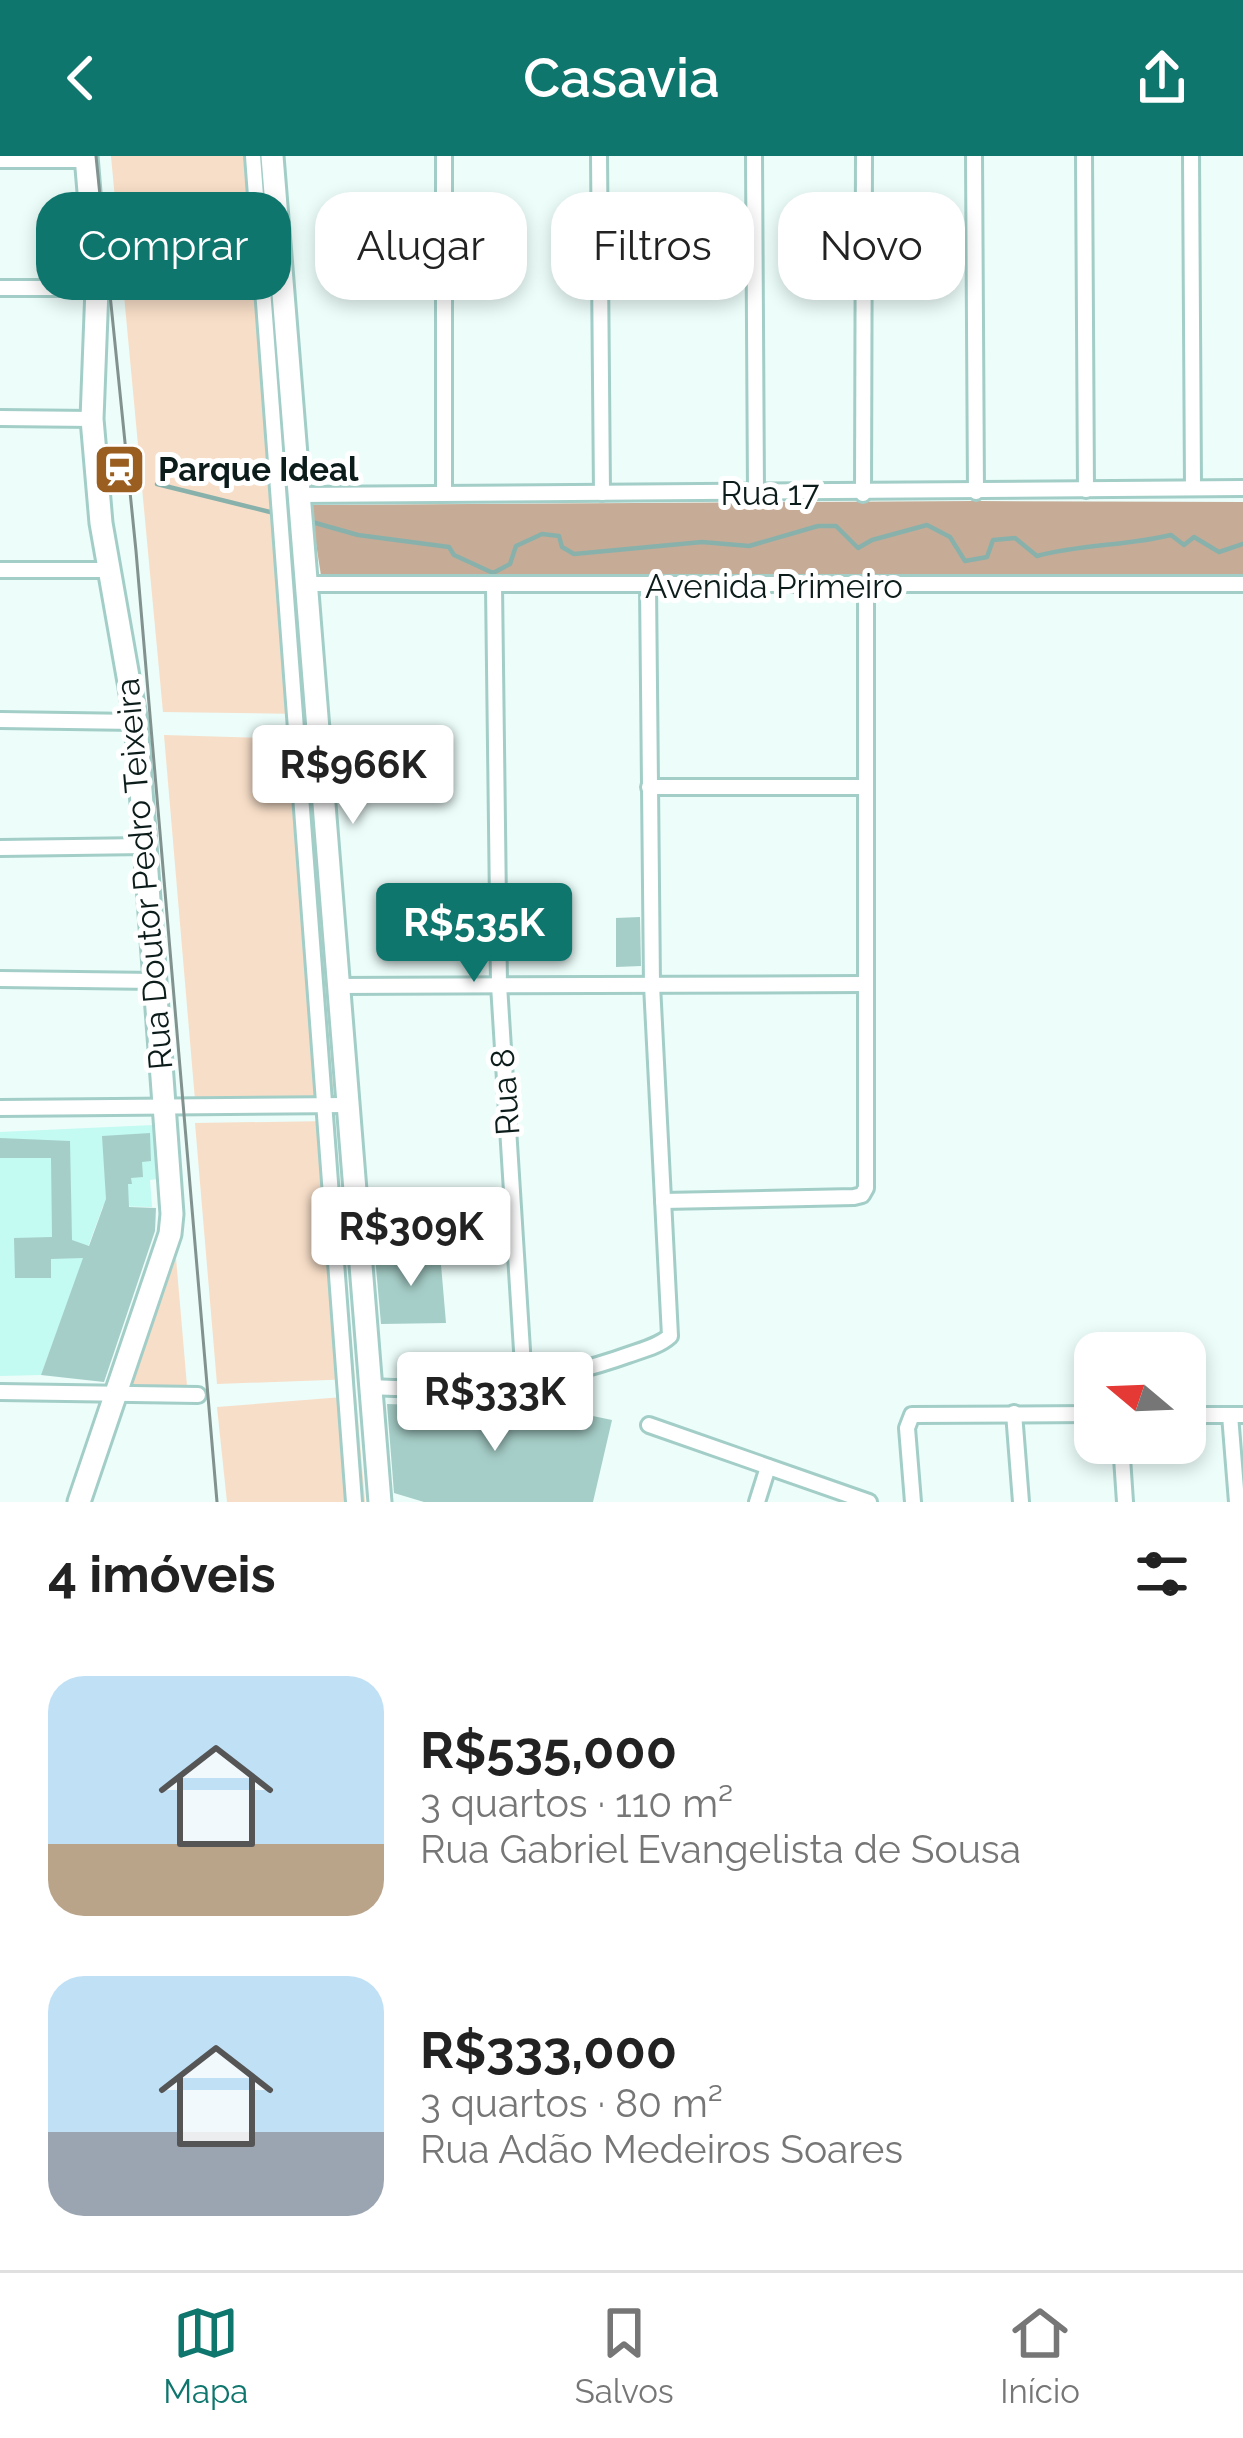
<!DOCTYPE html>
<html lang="pt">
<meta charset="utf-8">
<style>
:root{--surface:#fff;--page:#f6f6f6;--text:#222;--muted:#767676;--line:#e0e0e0;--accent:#0f766e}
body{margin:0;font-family:Raleway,sans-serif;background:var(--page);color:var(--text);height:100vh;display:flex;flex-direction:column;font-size:45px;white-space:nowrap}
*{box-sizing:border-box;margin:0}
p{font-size:39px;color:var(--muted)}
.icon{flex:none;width:66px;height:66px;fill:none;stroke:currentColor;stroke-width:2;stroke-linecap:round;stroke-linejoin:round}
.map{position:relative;height:1346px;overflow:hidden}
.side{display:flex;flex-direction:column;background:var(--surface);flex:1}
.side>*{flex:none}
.top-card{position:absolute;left:36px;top:36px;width:1173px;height:108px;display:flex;gap:24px}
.needle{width:78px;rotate:289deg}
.tools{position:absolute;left:1074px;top:1176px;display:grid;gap:24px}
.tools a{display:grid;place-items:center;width:132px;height:132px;border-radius:24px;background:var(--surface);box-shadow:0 6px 18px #0003;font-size:60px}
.price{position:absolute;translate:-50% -102px;padding:0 27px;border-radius:12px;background:#fff;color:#222;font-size:39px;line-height:78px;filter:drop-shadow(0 3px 6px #0008)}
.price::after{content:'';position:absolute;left:50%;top:72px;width:36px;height:27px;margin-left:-18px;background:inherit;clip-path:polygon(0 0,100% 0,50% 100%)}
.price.current{background:var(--accent);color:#fff}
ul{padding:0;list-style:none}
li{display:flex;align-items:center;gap:36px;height:300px;padding:0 48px}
li span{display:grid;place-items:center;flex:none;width:336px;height:240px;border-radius:36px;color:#555}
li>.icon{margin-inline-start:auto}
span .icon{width:144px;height:144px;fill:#fffc;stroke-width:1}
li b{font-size:51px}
h2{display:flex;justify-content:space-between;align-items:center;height:144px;padding:0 48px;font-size:51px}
.pill{padding:0 42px;border-radius:36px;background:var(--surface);box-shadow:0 6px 18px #0003;font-size:42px;line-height:108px}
.pill.current{background:var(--accent);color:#fff}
header{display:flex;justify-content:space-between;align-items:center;height:156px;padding:0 48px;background:var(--accent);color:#fff;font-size:54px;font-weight:600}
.tabs{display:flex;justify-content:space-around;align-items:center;height:168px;border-top:3px solid var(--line);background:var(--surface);font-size:33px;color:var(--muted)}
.tabs a{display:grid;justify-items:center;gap:6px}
.tabs .current{color:var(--accent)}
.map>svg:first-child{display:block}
.built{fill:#c3faf2}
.green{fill:#f7dec8}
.forest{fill:#c6ac96}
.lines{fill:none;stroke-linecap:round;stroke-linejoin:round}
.stream{stroke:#89b1ab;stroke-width:4.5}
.building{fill:#a6cec8}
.street-casing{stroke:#a3cec8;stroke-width:20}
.secondary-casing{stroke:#a3cec8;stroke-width:27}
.street{stroke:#fff;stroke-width:14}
.secondary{stroke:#fff;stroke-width:21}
.tram{stroke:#81928f;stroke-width:3}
.labels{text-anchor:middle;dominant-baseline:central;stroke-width:10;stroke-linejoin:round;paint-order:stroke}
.poi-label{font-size:33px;font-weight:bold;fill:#0b1c1a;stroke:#fff;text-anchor:start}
.street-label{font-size:33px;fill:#0b1c1a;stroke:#fff}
</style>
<header><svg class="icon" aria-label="back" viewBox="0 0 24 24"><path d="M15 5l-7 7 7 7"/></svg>Casavia<svg class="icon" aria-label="share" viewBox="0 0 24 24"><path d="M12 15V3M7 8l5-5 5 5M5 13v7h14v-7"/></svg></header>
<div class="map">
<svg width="1243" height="1346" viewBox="0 0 1243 1346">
<rect width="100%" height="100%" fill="#ecfdfa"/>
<path class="built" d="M154,969l3,54 -7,1 2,27 -49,-1 -62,169 -41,1v-244z"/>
<g class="green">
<path d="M111,0h146l44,558 -138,-2z"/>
<path d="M164,579l140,4 30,359 -139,2z"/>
<path d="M332,965l23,258 -138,5 -22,-261z"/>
<path d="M176,1102l11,128 -56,1z"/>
<path d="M356,1240l9,106h-138l-10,-95z"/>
</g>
<path class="forest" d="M975,345l268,1v77l-921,3 -12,-77z"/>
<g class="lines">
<g class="stream">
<path d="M157,328l117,29"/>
<path d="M312,366l46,13 91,12 5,8 39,18 17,-9 6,-18 26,-12 17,2 3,11 12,7 128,-12 47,4 69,-20h18l22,22 14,-8 55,-15 23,12 15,24 22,-4 6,-17 22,-2 22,18c45,-12 89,-10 134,-21l13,10 10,-8 25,15 24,-8"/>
</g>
</g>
<g class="building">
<path d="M640,761l1,49 -25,1v-49z"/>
<path d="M150,977l1,28 -9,1 1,15 -12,1 1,6h-4l1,23 27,1 -1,23 -51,151 -63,-7 42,-117 -32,1v19h-36l-1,-40 38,-1 -1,-79h-51v-20l70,3 2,99 17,6 17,-47 -4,-63z"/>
<path d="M440,1097l6,70 -65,1 -6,-68z"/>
<path d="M387,1248l177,6 48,10 -19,82h-169l-30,-9z"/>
</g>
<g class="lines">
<defs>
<g id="street">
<path d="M253,0l101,1346"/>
<path d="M444,0v337"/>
<path d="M599,0l3,337"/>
<path d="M754,0l2,337"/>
<path d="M974,0l2,336"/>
<path d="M1084,0l2,334"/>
<path d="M1191,0l2,331"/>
<path d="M0,4h86"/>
<path d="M0,132h97"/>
<path d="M0,262l92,1"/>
<path d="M863,338l1,-338"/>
<path d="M298,339l945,-7"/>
<path d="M0,414h109"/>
<path d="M306,428h937"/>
<path d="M494,430l5,399 25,397"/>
<path d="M0,564l136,2"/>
<path d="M649,631h216"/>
<path d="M0,692l146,-2"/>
<path d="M0,823l156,2"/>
<path d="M337,830l528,-2"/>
<path d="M0,952l346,-3"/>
<path d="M663,1045l191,-4 8,-2 4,-7v-602"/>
<path d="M369,1231c87,5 176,-2 259,-32 14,-5 31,-9 42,-19l-18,-351 -4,-399"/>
<path d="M0,1236l198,3"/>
<path d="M1014,1257l7,89"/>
<path d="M1185,1259h58"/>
<path d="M1230,1259l7,87"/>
<path d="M649,1269l220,77"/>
<path d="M1121,1287l4,59"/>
<path d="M757,1346l11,-35"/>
<path d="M913,1346l-6,-74 5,-13 183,-1"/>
</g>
<g id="secondary">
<path d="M272,0l108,1346"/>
<path d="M79,1346l91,-268 2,-20 -36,-492 -35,-199 -9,-104 5,-131 -11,-132"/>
</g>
</defs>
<use href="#street" class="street-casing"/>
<use href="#secondary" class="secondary-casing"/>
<use href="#street" class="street"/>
<use href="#secondary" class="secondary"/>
<path class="tram" d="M96,0l40,395 81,951"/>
</g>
<defs>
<symbol id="station-square" viewBox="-11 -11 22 22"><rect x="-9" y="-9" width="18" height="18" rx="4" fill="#9a5f20" stroke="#fff"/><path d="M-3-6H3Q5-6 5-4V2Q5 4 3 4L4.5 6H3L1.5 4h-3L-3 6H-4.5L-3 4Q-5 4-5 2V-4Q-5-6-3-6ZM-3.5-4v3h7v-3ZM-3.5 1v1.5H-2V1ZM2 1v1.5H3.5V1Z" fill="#fff"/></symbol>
</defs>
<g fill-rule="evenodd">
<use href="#station-square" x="90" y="284" width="59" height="59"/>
</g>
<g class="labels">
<g class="poi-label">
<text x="158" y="313">Parque Ideal</text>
</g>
<g class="street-label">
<text x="770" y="337">Rua 17</text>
<text x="774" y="430">Avenida Primeiro</text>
<text transform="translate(144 718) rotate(-95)">Rua Doutor Pedro Teixeira</text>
<text transform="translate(505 936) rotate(-94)">Rua 8</text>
</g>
</g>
</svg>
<div class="tools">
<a><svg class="needle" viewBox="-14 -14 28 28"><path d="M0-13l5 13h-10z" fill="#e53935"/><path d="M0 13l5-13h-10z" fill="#767676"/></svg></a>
</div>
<b class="price" style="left:353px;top:671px">R$966K</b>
<b class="price current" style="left:474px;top:829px">R$535K</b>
<b class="price" style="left:411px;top:1133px">R$309K</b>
<b class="price" style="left:495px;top:1298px">R$333K</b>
<div class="top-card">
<a class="pill current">Comprar</a>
<a class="pill">Alugar</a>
<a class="pill">Filtros</a>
<a class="pill">Novo</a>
</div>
</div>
<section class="side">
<h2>4 imóveis<svg class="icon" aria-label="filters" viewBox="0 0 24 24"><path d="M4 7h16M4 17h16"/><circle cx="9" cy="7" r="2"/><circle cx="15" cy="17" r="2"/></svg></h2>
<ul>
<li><span style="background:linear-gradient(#bfe0f5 70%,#b9a48a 0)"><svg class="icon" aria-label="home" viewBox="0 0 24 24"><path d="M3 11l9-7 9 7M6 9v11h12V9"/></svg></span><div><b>R$535,000</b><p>3 quartos · 110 m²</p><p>Rua Gabriel Evangelista de Sousa</p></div></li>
<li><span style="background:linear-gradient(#bfe0f5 65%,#9aa5b1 0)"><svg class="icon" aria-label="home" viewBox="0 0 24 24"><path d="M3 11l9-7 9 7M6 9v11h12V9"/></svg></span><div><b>R$333,000</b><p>3 quartos · 80 m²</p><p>Rua Adão Medeiros Soares</p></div></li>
</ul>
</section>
<nav class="tabs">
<a class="current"><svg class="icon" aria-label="map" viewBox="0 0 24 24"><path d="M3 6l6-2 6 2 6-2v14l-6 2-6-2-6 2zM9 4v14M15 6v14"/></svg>Mapa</a>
<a><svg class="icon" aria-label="saved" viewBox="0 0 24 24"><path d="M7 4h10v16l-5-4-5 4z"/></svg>Salvos</a>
<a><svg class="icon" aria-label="home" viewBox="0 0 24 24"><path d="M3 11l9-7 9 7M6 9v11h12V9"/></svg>Início</a>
</nav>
